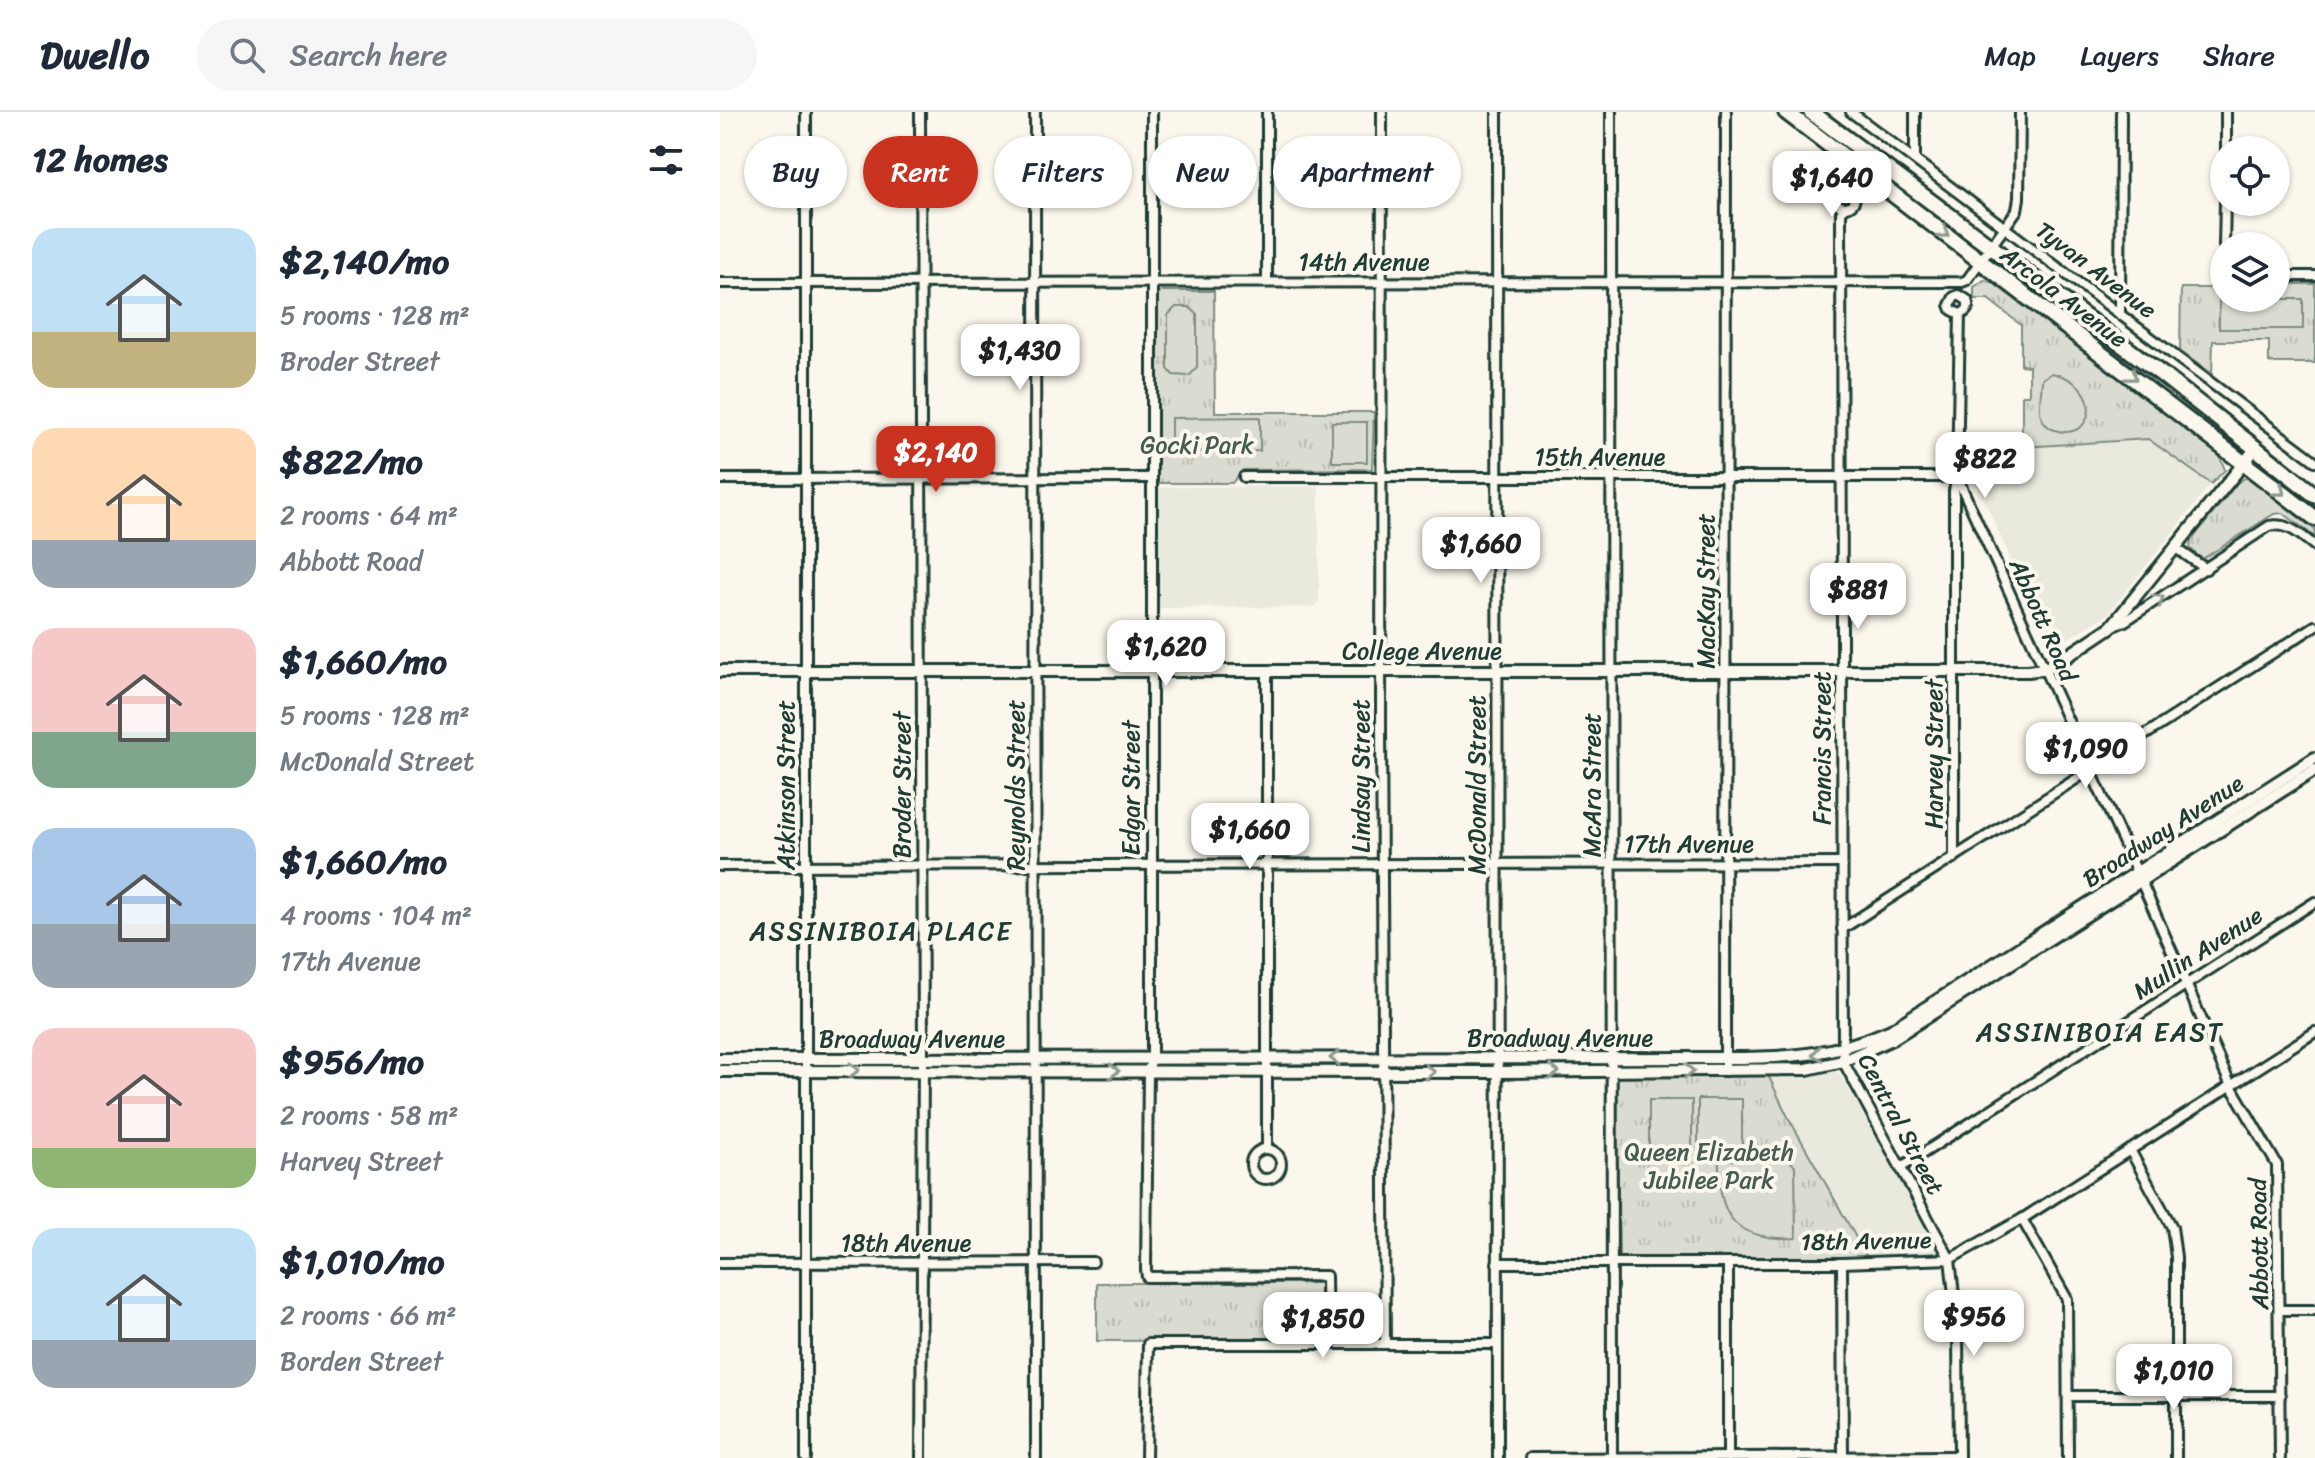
<!DOCTYPE html>
<meta charset="utf-8">
<style>
:root{--surface:#fff;--page:#f6f6f7;--text:#1f2937;--muted:#747a83;--line:#e0e1e3;--accent:#c8321e}
body{margin:0;font-family:Sriracha,sans-serif;background:var(--page);color:var(--text);height:100vh;display:flex;flex-direction:column;font-size:30px;white-space:nowrap}
*{box-sizing:border-box;margin:0}
p{font-size:26px;color:var(--muted)}
.icon{flex:none;width:44px;height:44px;fill:none;stroke:currentColor;stroke-width:2;stroke-linecap:round;stroke-linejoin:round}
.map{position:relative;flex:1;overflow:hidden}
.details{display:flex;flex-direction:column;background:var(--surface);width:720px}
.details>*{flex:none}
.banner{position:absolute;left:24px;top:24px;width:760px;height:72px;display:flex;gap:16px}
.tools{position:absolute;left:1490px;top:24px;display:grid;gap:16px}
.tools a{display:grid;place-items:center;width:80px;height:80px;border-radius:50%;background:var(--surface);box-shadow:0 2px 6px #0004;font-size:40px}
.price{position:absolute;translate:-50% -68px;padding:0 18px;border-radius:16px;background:#fff;color:#222;font-size:26px;line-height:52px;filter:drop-shadow(0 2px 4px #0008)}
.price::after{content:'';position:absolute;left:50%;top:48px;width:24px;height:18px;margin-left:-12px;background:inherit;clip-path:polygon(0 0,100% 0,50% 100%)}
.price.selected{background:var(--accent);color:#fff}
ul{padding:0;list-style:none}
li{display:flex;align-items:center;gap:24px;height:200px;padding:0 32px}
li span{display:grid;place-items:center;flex:none;width:224px;height:160px;border-radius:24px;color:#555}
li>.icon{margin-inline-start:auto}
span .icon{width:96px;height:96px;fill:#fffc;stroke-width:1}
li b{font-size:34px}
h2{display:flex;justify-content:space-between;align-items:center;height:96px;padding:0 32px;font-size:34px}
.tag{padding:0 28px;border-radius:36px;background:var(--surface);box-shadow:0 2px 6px #0004;font-size:28px;line-height:72px}
.tag.selected{background:var(--accent);color:#fff}
header{display:flex;align-items:center;gap:48px;box-sizing:border-box;height:112px;padding:0 40px;background:var(--surface);border-bottom:2px solid var(--line)}
header strong{font-size:38px}
nav{display:flex;gap:44px;margin-inline-start:auto;font-size:28px}
.search{width:560px;height:72px;background:var(--page);display:flex;align-items:center;gap:20px;box-sizing:border-box;padding:0 28px;border-radius:44px;color:var(--muted);font-size:30px}
main{display:flex;flex:1;min-height:0}
.map>svg:first-child{display:block}
.built{fill:#eae9de}
.grass{fill:url(#grass-tufts);stroke:#7d8c82;stroke-width:2}
.garden{fill:#dbdcd1;stroke:#7d8c82;stroke-width:2}
.lines{fill:none;stroke-linecap:round;stroke-linejoin:round}
.minor-casing{stroke:#1f3d34;stroke-width:14}
.tertiary-casing{stroke:#1f3d34;stroke-width:16}
.primary-casing{stroke:#1f3d34;stroke-width:20}
.minor{stroke:#fbf7ec;stroke-width:8}
.tertiary{stroke:#fbf7ec;stroke-width:10}
.primary{stroke:#fbf7ec;stroke-width:14}
.oneway{stroke:#8d9a90}
.labels{text-anchor:middle;dominant-baseline:central;stroke-width:8;stroke-linejoin:round;paint-order:stroke}
.street-label{font-size:24px;fill:#1f3d34;stroke:#fbf7ec}
.park-label{font-size:24px;fill:#455d53;stroke:#fbf7ec}
.neighbourhood-label{font-size:26px;letter-spacing:2px;fill:#1f3d34;stroke:#fbf7ec}
</style>
<header>
<strong>Dwello</strong>
<div class="search"><svg class="icon" aria-label="search" viewBox="0 0 24 24"><circle cx="10" cy="10" r="6"/><path d="M15 15l6 6"/></svg>Search here</div>
<nav><a>Map</a><a>Layers</a><a>Share</a></nav>
</header>
<main>
<section class="details">
<h2>12 homes<svg class="icon" aria-label="filters" viewBox="0 0 24 24"><path d="M4 7h16M4 17h16"/><circle cx="9" cy="7" r="2"/><circle cx="15" cy="17" r="2"/></svg></h2>
<ul>
<li><span style="background:linear-gradient(#bfe0f5 65%,#c2b280 0)"><svg class="icon" aria-label="home" viewBox="0 0 24 24"><path d="M3 11l9-7 9 7M6 9v11h12V9"/></svg></span><div><b>$2,140/mo</b><p>5 rooms · 128 m²</p><p>Broder Street</p></div></li>
<li><span style="background:linear-gradient(#ffd9b3 70%,#9aa5b1 0)"><svg class="icon" aria-label="home" viewBox="0 0 24 24"><path d="M3 11l9-7 9 7M6 9v11h12V9"/></svg></span><div><b>$822/mo</b><p>2 rooms · 64 m²</p><p>Abbott Road</p></div></li>
<li><span style="background:linear-gradient(#f6c9c9 65%,#7fa58c 0)"><svg class="icon" aria-label="home" viewBox="0 0 24 24"><path d="M3 11l9-7 9 7M6 9v11h12V9"/></svg></span><div><b>$1,660/mo</b><p>5 rooms · 128 m²</p><p>McDonald Street</p></div></li>
<li><span style="background:linear-gradient(#a9c7e8 60%,#9aa5b1 0)"><svg class="icon" aria-label="home" viewBox="0 0 24 24"><path d="M3 11l9-7 9 7M6 9v11h12V9"/></svg></span><div><b>$1,660/mo</b><p>4 rooms · 104 m²</p><p>17th Avenue</p></div></li>
<li><span style="background:linear-gradient(#f6c9c9 75%,#8fb573 0)"><svg class="icon" aria-label="home" viewBox="0 0 24 24"><path d="M3 11l9-7 9 7M6 9v11h12V9"/></svg></span><div><b>$956/mo</b><p>2 rooms · 58 m²</p><p>Harvey Street</p></div></li>
<li><span style="background:linear-gradient(#bfe0f5 70%,#9aa5b1 0)"><svg class="icon" aria-label="home" viewBox="0 0 24 24"><path d="M3 11l9-7 9 7M6 9v11h12V9"/></svg></span><div><b>$1,010/mo</b><p>2 rooms · 66 m²</p><p>Borden Street</p></div></li>
</ul>
</section>
<div class="map">
<svg width="1595" height="1346" viewBox="0 0 1595 1346">
<defs>
<pattern id="grass-tufts" width="24" height="20" patternUnits="userSpaceOnUse" patternTransform="scale(2)"><rect width="24" height="20" fill="#dbdcd1"/><path d="M3 7l-1-3M5 7V3M7 7l1-3M15 17l-1-3M17 17v-4M19 17l1-3" fill="none" stroke="#bcbeb4"/></pattern>
</defs>
<rect width="100%" height="100%" fill="#fbf7ec"/>
<filter id="ink" filterUnits="userSpaceOnUse"><feTurbulence type="fractalNoise" baseFrequency=".0125" numOctaves="2"/><feDisplacementMap in="SourceGraphic" scale="16" xChannelSelector="R" yChannelSelector="G"/><feConvolveMatrix kernelMatrix="1 2 1 2 8 2 1 2 1" color-interpolation-filters="sRGB"/></filter>
<g filter="url(#ink)">
<g class="built">
<path d="M1429,327l62,45 -104,131 -56,34 -79,-176 50,1v-27z"/>
<path d="M599,374v115l-6,6 -154,1 -1,-121z"/>
<path d="M1108,956l12,6 96,168 2,6 -5,7 -66,2 -80,-142 -19,-40z"/>
</g>
<g class="grass">
<path d="M1264,168l8,2 227,172 6,16 -14,14 -63,-45 -126,8v-52h7v-29l-8,-1v-40l-33,-26h-14v-12z"/>
<path d="M1493,169h11v17h52v-14h39v79h-46v-22h-56l-1,33 -32,-23 1,-63h29z"/>
<path d="M441,179h53l1,121h159l-2,57 -129,1 -11,13h-74l-1,-188z"/>
<path d="M1525,366l9,2 61,50v7l-32,-24 -9,1 -70,44 -5,-1 -9,-9 1,-7 47,-59z"/>
<path d="M896,961l152,2 19,40 80,142h-248z"/>
<path d="M377,1171h223v57l-223,1z"/>
</g>
<g class="garden">
<rect x="1499" y="187" width="84" height="30"/>
<path d="M456,195h13l8,7v54l-8,8 -16,-1 -5,-6v-54z"/>
<path d="M1332,261c56,13 41,70 3,57 -8,-2 -14,-10 -15,-19 -1,-10 2,-22 2,-32z"/>
<path d="M540,305v34l-89,1v-34z"/>
<rect x="612" y="310" width="35" height="40"/>
<rect x="978" y="987" width="44" height="56"/>
<rect x="929" y="988" width="43" height="54"/>
<path d="M999,1048h70l6,6 1,72c-60,3 -79,-20 -77,-78z"/>
</g>
<g class="lines">
<defs>
<g id="minor">
<path d="M86,0v1346"/>
<path d="M200,0l3,946 -2,400"/>
<path d="M315,0l1,1346"/>
<path d="M432,0v946l-4,13 -2,199 1,7 179,-1 1,68"/>
<path d="M547,0v170"/>
<path d="M662,0l-1,617 4,615"/>
<path d="M777,0l1,1346"/>
<path d="M891,0l1,1346"/>
<path d="M1131,0l464,349"/>
<path d="M1506,38v-38"/>
<path d="M1195,47v-47"/>
<circle cx="1125" cy="85" r="10"/>
<path d="M1124,95l-3,6 2,848 107,198 8,71 1,128"/>
<path d="M1504,134l1,-44"/>
<path d="M1556,164h39"/>
<path d="M0,171l1242,-1 5,-2 50,-70 2,-12 1,-86"/>
<path d="M1400,202l1,-202"/>
<path d="M524,365h713"/>
<path d="M1237,365l184,404 89,203 47,81 3,293"/>
<path d="M0,367l432,-1"/>
<path d="M1456,436l30,21"/>
<path d="M1393,514l12,-5 144,-95c20,-4 31,9 46,20"/>
<path d="M547,559v478"/>
<path d="M1234,746v-367l3,-14 3,-163c7,-2 10,-7 7,-14l-8,-5 -5,2 -4,8 2,5 8,4"/>
<path d="M0,754l1122,-3"/>
<path d="M1122,817l473,-303"/>
<path d="M1005,959l1,-959"/>
<circle cx="546" cy="1052" r="15"/>
<path d="M1410,1038l42,77 4,30v201"/>
<path d="M1180,1056l415,-266"/>
<path d="M1302,1107l45,80 1,159"/>
<path d="M0,1151l373,-1"/>
<path d="M777,1151h345l108,-4 72,-40 293,-187"/>
<path d="M1008,1151v195"/>
<path d="M1122,1151l1,195"/>
<path d="M1560,1198h35"/>
<path d="M1348,1284h212"/>
<path d="M426,1346l2,-114h349"/>
<path d="M810,1346l429,-2"/>
</g>
<g id="tertiary">
<path d="M0,559h1308l15,-2 17,-8 51,-34 145,-179"/>
<path d="M0,947l1005,-1c64,0 106,-2 166,-28l424,-272"/>
<path d="M0,959l777,1 310,-3 36,-8 49,-22 423,-269"/>
</g>
<g id="primary">
<path d="M1066,0l529,406"/>
<path d="M1091,0l353,264 151,119"/>
</g>
</defs>
<use href="#minor" class="minor-casing"/>
<use href="#tertiary" class="tertiary-casing"/>
<use href="#primary" class="primary-casing"/>
<use href="#minor" class="minor"/>
<use href="#tertiary" class="tertiary"/>
<use href="#primary" class="primary"/>
</g>
<defs><path id="oneway-chevron" d="M-2-3.5L2.5 0L-2 3.5" fill="none" stroke-width="1.6" stroke-linecap="round" stroke-linejoin="round" transform="scale(2)"/></defs>
<g class="oneway">
<use href="#oneway-chevron" transform="translate(1224 121) rotate(36)"/>
<use href="#oneway-chevron" transform="translate(1412 264) rotate(38)"/>
<use href="#oneway-chevron" transform="translate(1560 379) rotate(38)"/>
<use href="#oneway-chevron" transform="translate(1439 487) rotate(-33)"/>
<use href="#oneway-chevron" transform="translate(1097 942) rotate(170)"/>
<use href="#oneway-chevron" transform="translate(615 946) rotate(180)"/>
<use href="#oneway-chevron" transform="translate(134 958)"/>
<use href="#oneway-chevron" transform="translate(394 959)"/>
<use href="#oneway-chevron" transform="translate(969 959)"/>
<use href="#oneway-chevron" transform="translate(710 960)"/>
<use href="#oneway-chevron" transform="translate(834 960) rotate(-1)"/>
</g>
</g>
<g class="labels">
<g class="street-label">
<text x="644" y="150">14th Avenue</text>
<text transform="translate(1376 158) rotate(37)">Tyvan Avenue</text>
<text transform="translate(1344 185) rotate(37)">Arcola Avenue</text>
<text x="880" y="345">15th Avenue</text>
<text transform="translate(986 479) rotate(-90)">MacKay Street</text>
<text transform="translate(1323 508) rotate(66)">Abbott Road</text>
<text x="702" y="539">College Avenue</text>
<text transform="translate(1102 636) rotate(-90)">Francis Street</text>
<text transform="translate(1214 642) rotate(-90)">Harvey Street</text>
<text transform="translate(641 664) rotate(-90)">Lindsay Street</text>
<text transform="translate(66 673) rotate(-90)">Atkinson Street</text>
<text transform="translate(182 673) rotate(-90)">Broder Street</text>
<text transform="translate(296 673) rotate(-90)">Reynolds Street</text>
<text transform="translate(757 673) rotate(-90)">McDonald Street</text>
<text transform="translate(872 673) rotate(-90)">McAra Street</text>
<text transform="translate(411 676) rotate(-90)">Edgar Street</text>
<text transform="translate(1443 719) rotate(-33)">Broadway Avenue</text>
<text x="969" y="732">17th Avenue</text>
<text transform="translate(1478 841) rotate(-33)">Mullin Avenue</text>
<text x="840" y="926">Broadway Avenue</text>
<text x="192" y="927">Broadway Avenue</text>
<text transform="translate(1181 1012) rotate(62)">Central Street</text>
<text transform="translate(1146 1129) rotate(-1)">18th Avenue</text>
<text x="186" y="1131">18th Avenue</text>
<text transform="translate(1539 1132) rotate(-91)">Abbott Road</text>
</g>
<g class="park-label">
<text x="477" y="333">Gocki Park</text>
<text x="989" y="1040">Queen Elizabeth<tspan x="989" dy="28">Jubilee Park</tspan></text>
</g>
<g class="neighbourhood-label">
<text x="161" y="819">ASSINIBOIA PLACE</text>
<text x="1380" y="920">ASSINIBOIA EAST</text>
</g>
</g>
</svg>
<div class="tools">
<a><svg class="icon" aria-label="locate" viewBox="0 0 24 24"><circle cx="12" cy="12" r="6"/><path d="M12 2v4M12 18v4M2 12h4M18 12h4"/></svg></a>
<a><svg class="icon" aria-label="layers" viewBox="0 0 24 24"><path d="M12 4l9 5-9 5-9-5zM3 14l9 5 9-5"/></svg></a>
</div>
<b class="price" style="left:1112px;top:107px">$1,640</b>
<b class="price" style="left:300px;top:280px">$1,430</b>
<b class="price selected" style="left:216px;top:382px">$2,140</b>
<b class="price" style="left:1265px;top:388px">$822</b>
<b class="price" style="left:761px;top:473px">$1,660</b>
<b class="price" style="left:1138px;top:519px">$881</b>
<b class="price" style="left:446px;top:576px">$1,620</b>
<b class="price" style="left:1366px;top:678px">$1,090</b>
<b class="price" style="left:530px;top:759px">$1,660</b>
<b class="price" style="left:1254px;top:1246px">$956</b>
<b class="price" style="left:603px;top:1248px">$1,850</b>
<b class="price" style="left:1454px;top:1300px">$1,010</b>
<div class="banner">
<a class="tag">Buy</a>
<a class="tag selected">Rent</a>
<a class="tag">Filters</a>
<a class="tag">New</a>
<a class="tag">Apartment</a>
</div>
</div>
</main>
